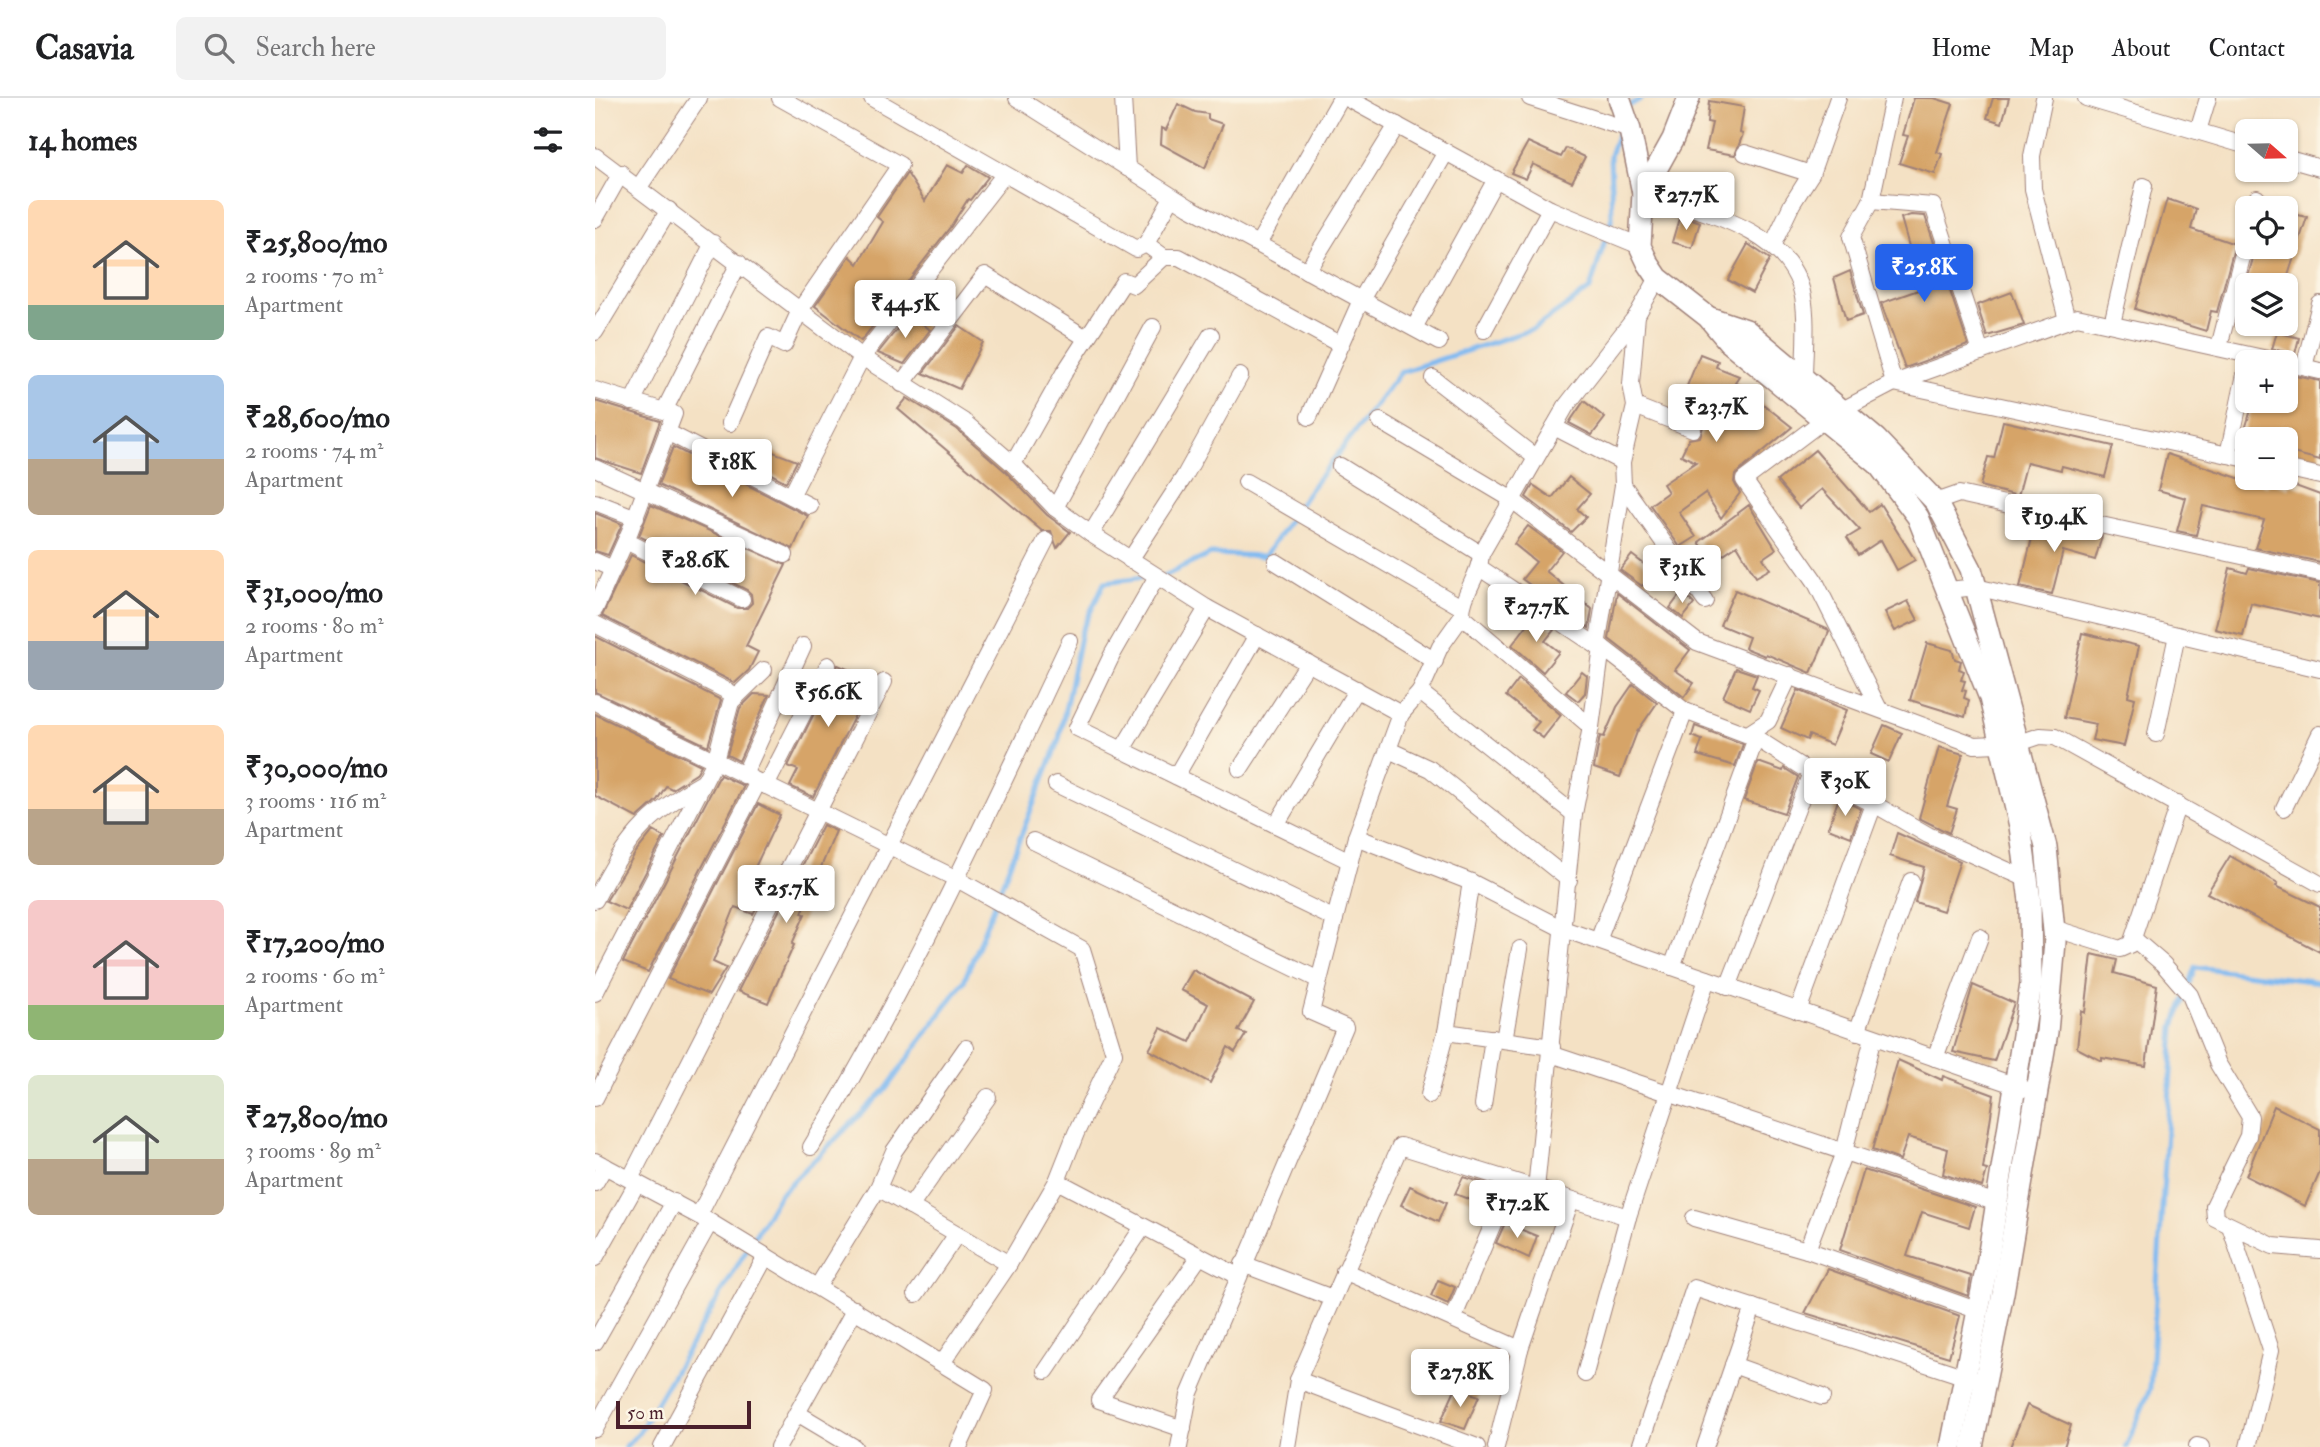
<!DOCTYPE html>
<meta charset="utf-8">
<style>
:root{--surface:#fff;--page:#f2f2f2;--text:#202124;--muted:#757577;--line:#e0e0e0;--accent:#2563eb}
body{margin:0;font-family:"IM FELL Double Pica",serif;background:var(--page);color:var(--text);height:100vh;display:flex;flex-direction:column;font-size:26px;white-space:nowrap}
*{box-sizing:border-box;margin:0}
p{font-size:23px;color:var(--muted)}
.icon{flex:none;width:38px;height:38px;fill:none;stroke:currentColor;stroke-width:2;stroke-linecap:round;stroke-linejoin:round}
.map{position:relative;flex:1;overflow:hidden}
.details{display:flex;flex-direction:column;background:var(--surface);width:595px}
.details>*{flex:none}
.needle{width:46px;rotate:110deg}
.tools{position:absolute;left:1640px;top:21px;display:grid;gap:14px}
.tools a{display:grid;place-items:center;width:63px;height:63px;border-radius:10px;background:var(--surface);box-shadow:0 2px 5px #0004;font-size:35px}
.scale{position:absolute;left:21px;bottom:18px;width:135px;box-sizing:border-box;padding-left:7px;border:4px solid #4a1f2b;border-top:0;font-size:19px;line-height:24px;white-space:nowrap;color:#4a1f2b;-webkit-text-stroke:5px #fcf5e5;paint-order:stroke}
.price{position:absolute;translate:-50% -60px;padding:0 16px;border-radius:7px;background:#fff;color:#222;font-size:23px;line-height:46px;filter:drop-shadow(0 2px 4px #0008)}
.price::after{content:'';position:absolute;left:50%;top:42px;width:21px;height:16px;margin-left:-10px;background:inherit;clip-path:polygon(0 0,100% 0,50% 100%)}
.price.current{background:var(--accent);color:#fff}
ul{padding:0;list-style:none}
li{display:flex;align-items:center;gap:21px;height:175px;padding:0 28px}
li span{display:grid;place-items:center;flex:none;width:196px;height:140px;border-radius:10px;color:#555}
li>.icon{margin-inline-start:auto}
span .icon{width:84px;height:84px;fill:#fffc;stroke-width:1}
li b{font-size:30px}
h2{display:flex;justify-content:space-between;align-items:center;height:84px;padding:0 28px;font-size:30px}
header{display:flex;align-items:center;gap:42px;box-sizing:border-box;height:98px;padding:0 35px;background:var(--surface);border-bottom:2px solid var(--line)}
header strong{font-size:33px}
nav{display:flex;gap:38px;margin-inline-start:auto;font-size:24px}
.search{width:490px;height:63px;background:var(--page);display:flex;align-items:center;gap:18px;box-sizing:border-box;padding:0 24px;border-radius:10px;color:var(--muted);font-size:26px}
main{display:flex;flex:1;min-height:0}
.map>svg:first-child{display:block}
.lines{fill:none;stroke-linecap:round;stroke-linejoin:round}
.stream{stroke:#80baf1;stroke-width:5}
.building{fill:#d6a468}
.minor-casing{stroke:#9f8078;stroke-width:18}
.tertiary-casing{stroke:#9f8078;stroke-width:24}
.minor{stroke:#fff;stroke-width:16}
.tertiary{stroke:#fff;stroke-width:21}
</style>
<header>
<strong>Casavia</strong>
<div class="search"><svg class="icon" aria-label="search" viewBox="0 0 24 24"><circle cx="10" cy="10" r="6"/><path d="M15 15l6 6"/></svg>Search here</div>
<nav><a>Home</a><a>Map</a><a>About</a><a>Contact</a></nav>
</header>
<main>
<section class="details">
<h2>14 homes<svg class="icon" aria-label="filters" viewBox="0 0 24 24"><path d="M4 7h16M4 17h16"/><circle cx="9" cy="7" r="2"/><circle cx="15" cy="17" r="2"/></svg></h2>
<ul>
<li><span style="background:linear-gradient(#ffd9b3 75%,#7fa58c 0)"><svg class="icon" aria-label="home" viewBox="0 0 24 24"><path d="M3 11l9-7 9 7M6 9v11h12V9"/></svg></span><div><b>₹25,800/mo</b><p>2 rooms · 70 m²</p><p>Apartment</p></div></li>
<li><span style="background:linear-gradient(#a9c7e8 60%,#b9a48a 0)"><svg class="icon" aria-label="home" viewBox="0 0 24 24"><path d="M3 11l9-7 9 7M6 9v11h12V9"/></svg></span><div><b>₹28,600/mo</b><p>2 rooms · 74 m²</p><p>Apartment</p></div></li>
<li><span style="background:linear-gradient(#ffd9b3 65%,#9aa5b1 0)"><svg class="icon" aria-label="home" viewBox="0 0 24 24"><path d="M3 11l9-7 9 7M6 9v11h12V9"/></svg></span><div><b>₹31,000/mo</b><p>2 rooms · 80 m²</p><p>Apartment</p></div></li>
<li><span style="background:linear-gradient(#ffd9b3 60%,#b9a48a 0)"><svg class="icon" aria-label="home" viewBox="0 0 24 24"><path d="M3 11l9-7 9 7M6 9v11h12V9"/></svg></span><div><b>₹30,000/mo</b><p>3 rooms · 116 m²</p><p>Apartment</p></div></li>
<li><span style="background:linear-gradient(#f6c9c9 75%,#8fb573 0)"><svg class="icon" aria-label="home" viewBox="0 0 24 24"><path d="M3 11l9-7 9 7M6 9v11h12V9"/></svg></span><div><b>₹17,200/mo</b><p>2 rooms · 60 m²</p><p>Apartment</p></div></li>
<li><span style="background:linear-gradient(#dfe7d0 60%,#b9a48a 0)"><svg class="icon" aria-label="home" viewBox="0 0 24 24"><path d="M3 11l9-7 9 7M6 9v11h12V9"/></svg></span><div><b>₹27,800/mo</b><p>3 rooms · 89 m²</p><p>Apartment</p></div></li>
</ul>
</section>
<div class="map">
<svg width="1725" height="1349" viewBox="0 0 1725 1349">
<rect width="100%" height="100%" fill="#fcf5e5"/>
<filter id="ink" filterUnits="userSpaceOnUse"><feTurbulence type="fractalNoise" baseFrequency=".0143" numOctaves="2"/><feDisplacementMap in="SourceGraphic" scale="14" xChannelSelector="R" yChannelSelector="G"/><feConvolveMatrix kernelMatrix="1 2 1 2 8 2 1 2 1" color-interpolation-filters="sRGB"/></filter>
<filter id="wash" filterUnits="userSpaceOnUse"><feTurbulence type="fractalNoise" baseFrequency=".00686" numOctaves="4" result="noise"/><feDisplacementMap in="SourceGraphic" scale="28" xChannelSelector="R" yChannelSelector="G"/><feGaussianBlur stdDeviation="1.57" result="paint"/><feColorMatrix in="noise" values="0 0 0 0 0 0 0 0 0 0 0 0 0 0 0 0 0 1.4 0 .05"/><feComposite in="paint" operator="in"/></filter>
<g filter="url(#wash)">
<rect width="100%" height="100%" fill="#f4e1c4"/>
<g class="lines">
<g class="stream">
<path d="M1032,9l15,-9"/>
<path d="M569,478l47,-22 54,2 44,-65 92,-119 133,-43 56,-40 22,-72 -2,-62 9,-25"/>
<path d="M1593,888l7,-19 125,15"/>
<path d="M30,1349l13,-13 141,-239 107,-106 78,-108 95,-242 22,-107 23,-49 47,-6"/>
<path d="M1531,1349l24,-58 24,-363 11,-30"/>
</g>
</g>
<g id="blocks">
<g class="building">
<path d="M1319,0h20l19,6 -16,48 5,2 -7,20 -36,-11 9,-27 -5,-1z"/>
<path d="M1398,0h16l-7,25 -15,-5z"/>
<path d="M1114,3l35,6 -4,26 3,1 -8,21 -29,-5 6,-27 -5,-1z"/>
<path d="M583,6l17,8 13,2v5l15,5 -18,44 -44,-24 1,-16 4,2z"/>
<path d="M933,44l33,15 5,-9 19,9 -13,25 -39,-18 -7,15 -15,-6z"/>
<path d="M352,67l16,8 5,-8 20,12 -18,23 -2,-1 -17,27 -90,115 -46,-35 35,-50 8,8 25,-42 -6,-5 30,-44 18,28z"/>
<path d="M1572,101l29,10 -5,20 44,15 -18,68 -6,-1 -5,20 -71,-22z"/>
<path d="M1690,114l22,5 -22,68h-38v35l-10,-2 19,-71h29z"/>
<path d="M1085,117l20,7 -8,26 -20,-6z"/>
<path d="M1316,117l14,1 43,129 -63,23 -24,-65 40,-14 -20,-71z"/>
<path d="M1153,146l22,15 -18,34 -24,-13z"/>
<path d="M1255,173l13,44 -17,6 -12,-43z"/>
<path d="M1417,194l12,33 -37,11 -10,-31z"/>
<path d="M315,215l20,17 -26,34 -26,-11z"/>
<path d="M364,228l24,16 -24,47 -36,-16z"/>
<path d="M1682,234l22,6 -4,16 -23,-5z"/>
<path d="M1105,256l18,7 -2,6 23,9 -4,6 57,45 -57,48 -1,7 6,11 -19,25 -16,-25 -26,19 17,25 -16,10 -30,-42 18,-13 -5,-8 33,-22 -15,-7 8,-16 11,-2 3,-10 -6,-7 -20,-9z"/>
<path d="M1696,277l29,6v79l-35,-9v-12h-43l9,-29 4,1 2,-10h28z"/>
<path d="M312,300l50,31 49,43 41,43 23,17 -13,16 -6,-17h-9l-144,-122z"/>
<path d="M0,303l65,20 -19,52 -46,-15z"/>
<path d="M989,303l21,17 -13,17 -23,-12z"/>
<path d="M1408,323l110,25 -8,31 -43,-11 -1,4 -34,-8 -9,34 -38,-10 8,-29 6,1z"/>
<path d="M157,346l45,17 -11,21 -41,-22z"/>
<path d="M78,349l135,69 -15,33 -135,-64z"/>
<path d="M1220,352l54,62 11,-8 35,56 -18,10 -16,-30 -23,15 -11,-17 13,-8 -38,-41 -23,19 -22,-27z"/>
<path d="M1572,356l74,25 1,-3 25,10 2,-5 20,7 1,-4 30,11v67l-65,-14 9,-28 -61,-14 -7,29 -19,-4 9,-33 -28,-8z"/>
<path d="M974,379l21,17 -13,15 9,8 -15,15 -45,-35 7,-12 19,13z"/>
<path d="M56,407l135,60 -40,81 12,6 -9,18 -14,13 -133,-67 29,-61 106,53h10l5,-5 -1,-9 -4,-4 -108,-54z"/>
<path d="M1154,407l27,44 -13,9 7,11 -14,8 -19,-32 -25,17 -13,-20z"/>
<path d="M0,415l27,11 -14,31 -13,-4z"/>
<path d="M1441,424l66,14 -7,24 -32,-9 -11,43 -32,-7z"/>
<path d="M933,428l34,25 -16,20 46,38 -3,19 -67,-49 14,-17 -22,-18z"/>
<path d="M1037,457l21,16 -11,15 -22,-16z"/>
<path d="M1635,470l17,5 2,-5 71,15v36l-69,-16 -8,33 -28,-7z"/>
<path d="M1140,492l92,39 2,3 -18,41 -45,-19 -1,2 -20,-8 4,-11 -29,-12z"/>
<path d="M1087,494l12,12 -11,14 -13,-10z"/>
<path d="M1022,495l73,57 -15,20 19,13 -10,14 -75,-58z"/>
<path d="M1313,503l10,19 -23,11 -10,-19z"/>
<path d="M939,518l20,14 -9,11 14,11 -16,20 -31,-27z"/>
<path d="M1487,535l57,13 -11,50 7,2 -11,48 -32,-6 4,-16 -32,-6z"/>
<path d="M0,538l126,64 -13,46 -113,-54z"/>
<path d="M1332,545l25,7 3,9 6,2 -2,8 5,2 -3,9 4,1 -3,9 4,1 -2,7 5,2 -4,17 -55,-17z"/>
<path d="M243,567l35,15 -60,117 -23,-11 8,-16 -10,-4z"/>
<path d="M1141,570l21,7 -5,12 7,3 -9,19 -27,-12z"/>
<path d="M987,574l5,4 -2,17 -7,8 -12,-9z"/>
<path d="M924,581l42,36 -18,23 -11,-8 7,-8 -33,-26z"/>
<path d="M1038,586l24,19 -20,29 -17,45 -26,-9 6,-32 4,1 13,-30z"/>
<path d="M1203,592l49,20 -15,35 -23,-10 -2,5 -26,-12z"/>
<path d="M159,596l15,1 -30,66 -12,-6 13,-47z"/>
<path d="M0,616l106,51 -5,9 -24,15 -6,-3 -9,14 -20,18 -42,-22z"/>
<path d="M1289,627l18,8 -13,29 -18,-8z"/>
<path d="M1100,628l48,18 -8,22 -38,-11 5,-15 -10,-4z"/>
<path d="M1344,649l24,7 -16,52 10,3 -8,24 -30,-15z"/>
<path d="M1163,664l25,9 1,-3 14,9 -14,36 -40,-13z"/>
<path d="M125,677l24,11 -96,186 -25,-10z"/>
<path d="M1244,700l22,11 -10,28 -23,-9z"/>
<path d="M163,706l22,11 -34,71 18,8 -11,20 -18,-7 -22,55 13,6 -17,27 -41,-16z"/>
<path d="M228,727l13,6 -34,82 3,1 -13,30 2,1 -26,58 -30,-12z"/>
<path d="M58,733l11,6 -38,73 -20,-9 30,-49z"/>
<path d="M1302,735l63,28 -17,50 -28,-9 9,-35 -34,-11z"/>
<path d="M1635,758l48,27 -2,3 44,21v45l-113,-59z"/>
<path d="M1497,856l25,6 -3,13 43,12 -11,81 -44,-8v3l-25,-13 4,-37 4,2z"/>
<path d="M598,872l61,32 -16,29 8,3 -11,18 -7,-5 -18,36 -61,-33 12,-22 29,14 18,-38 -27,-14z"/>
<path d="M1378,887l41,18 -20,58 -41,-9z"/>
<path d="M1303,962l44,20 1,-4 51,19 -11,74 4,1 -5,17 -39,-13 5,-25 -40,-12 -8,23 -28,-10z"/>
<path d="M1679,1008l46,23v43l-15,34 -59,-30z"/>
<path d="M1269,1072l111,37 -6,20 -47,-15 -15,44 64,20 -3,20 -128,-46z"/>
<path d="M868,1079l34,10 -8,20 -34,-13z"/>
<path d="M815,1088l36,17 -8,19 -37,-17z"/>
<path d="M910,1125l32,13 -8,22 -33,-15z"/>
<path d="M1233,1171l132,47 -11,41 -144,-44z"/>
<path d="M843,1182l17,7 -7,17 -17,-8z"/>
<path d="M861,1290l23,8 -14,33 -24,-8z"/>
<path d="M1432,1307l44,20 -7,22h-54z"/>
</g>
</g>
</g>
<g filter="url(#ink)">
<use href="#blocks" fill-opacity="0" stroke="#9f8078" stroke-width="2"/>
<g class="lines">
<defs>
<g id="minor">
<path d="M277,0l264,151 10,-5"/>
<path d="M422,0l172,109 250,135"/>
<path d="M528,0l4,70"/>
<path d="M752,0l203,111 90,37"/>
<path d="M935,0l100,32"/>
<path d="M1298,0l-22,103 -20,36 43,146 353,76"/>
<path d="M1449,0l-12,58 1,33 34,131"/>
<path d="M1491,0l161,48"/>
<path d="M1603,33l10,-33"/>
<path d="M1150,55l66,21 -19,30 -20,42"/>
<path d="M0,58l267,201 101,64 50,43 42,44 36,26 116,74 194,106"/>
<path d="M1690,60l35,10"/>
<path d="M1216,76l27,-76"/>
<path d="M44,89l60,-89"/>
<path d="M1048,95c55,18 148,35 160,104 5,26 1,56 1,82"/>
<path d="M1276,103l62,5 48,146"/>
<path d="M1660,110l2,-10"/>
<path d="M0,121l26,-46"/>
<path d="M663,146l83,-146"/>
<path d="M569,159h15l162,88"/>
<path d="M712,173l90,-146"/>
<path d="M1517,226l32,-138"/>
<path d="M819,230l82,-149"/>
<path d="M889,232l66,-121"/>
<path d="M0,234l74,-122"/>
<path d="M1624,249l28,-109"/>
<path d="M1690,265l35,8"/>
<path d="M1709,269l16,-63"/>
<path d="M838,280l102,79"/>
<path d="M307,286l83,-109 101,63"/>
<path d="M0,292l79,24 -44,117 -35,78"/>
<path d="M37,304l81,-159"/>
<path d="M1040,308l58,23"/>
<path d="M69,313l75,-148"/>
<path d="M714,319l52,-117 85,-148"/>
<path d="M785,323l131,78 186,143 278,103 44,-2 21,-7 15,1 265,147"/>
<path d="M135,325l38,-86 16,8 16,-35 100,-145 -120,-67"/>
<path d="M959,329l68,35"/>
<path d="M72,334l143,74"/>
<path d="M1633,357l19,-90"/>
<path d="M418,366l51,-91 60,-92 10,4 30,-28 -18,-13 26,-47"/>
<path d="M745,368l141,88"/>
<path d="M0,370l190,87"/>
<path d="M1690,370l35,8"/>
<path d="M651,384l215,125"/>
<path d="M1028,387l82,116"/>
<path d="M196,398l71,-139 142,-182"/>
<path d="M0,404l41,16"/>
<path d="M1341,404l23,-8 361,79"/>
<path d="M460,410l98,-181"/>
<path d="M496,436l120,-199"/>
<path d="M31,443l116,58"/>
<path d="M535,462l54,-83 56,-101"/>
<path d="M0,463l18,8"/>
<path d="M681,464l159,99"/>
<path d="M885,470l117,78"/>
<path d="M561,480l-44,77 -35,73 273,133"/>
<path d="M1354,492l27,-3 344,82"/>
<path d="M867,518l129,111"/>
<path d="M0,526l142,72"/>
<path d="M825,594l154,122"/>
<path d="M0,604l362,177 125,70 32,104 -38,80 -19,48 -48,83 -67,99"/>
<path d="M1283,609l-63,-126 -71,-101 81,-61 69,-36 183,-66 204,45"/>
<path d="M1090,613l71,27 55,35"/>
<path d="M1561,636l21,-99"/>
<path d="M527,652l85,-142"/>
<path d="M794,652l41,19 139,111"/>
<path d="M645,671l68,-106"/>
<path d="M149,677l59,-129"/>
<path d="M581,678l81,-141"/>
<path d="M461,686l279,135"/>
<path d="M171,688l62,-121"/>
<path d="M1689,710l36,-74"/>
<path d="M681,727l81,-136"/>
<path d="M761,739l115,45 92,47 462,160"/>
<path d="M438,743l286,139"/>
<path d="M876,784l-25,150 106,15"/>
<path d="M0,802c31,-60 49,-84 109,-118"/>
<path d="M1458,830l67,21 11,-5 47,-140"/>
<path d="M1539,841l29,25 27,31 28,69 32,53 -2,19 -34,70 1,12 58,28 47,4"/>
<path d="M1003,843l87,-230 -83,-64"/>
<path d="M1077,869l84,-229 -8,-4 20,-13 22,-46"/>
<path d="M1133,889l83,-214 63,31 54,31 99,44"/>
<path d="M0,895l120,-232 16,-59 33,-32"/>
<path d="M1203,913l76,-207"/>
<path d="M1262,934l54,-151"/>
<path d="M909,942l16,-91"/>
<path d="M956,956l446,149"/>
<path d="M1340,960l45,-121"/>
<path d="M834,997l17,-63"/>
<path d="M0,1000l163,-316"/>
<path d="M888,1007l10,-67"/>
<path d="M216,1049c99,-162 178,-335 259,-506"/>
<path d="M0,1063l115,61 275,168 -26,57"/>
<path d="M35,1081l254,-497"/>
<path d="M462,1083l181,95"/>
<path d="M0,1085l10,-17"/>
<path d="M283,1090l131,76"/>
<path d="M941,1091l38,-375 17,-87 11,-80 -5,-1 26,-161 -1,-23 13,-56 -4,-22 6,-69 21,-37"/>
<path d="M315,1109l78,-110"/>
<path d="M104,1117l347,-675"/>
<path d="M1099,1120l113,32 172,61"/>
<path d="M1635,1128l41,124 -23,97"/>
<path d="M1212,1152l37,-98 29,-115"/>
<path d="M0,1160l42,-75"/>
<path d="M648,1166l89,34"/>
<path d="M749,1173l176,78"/>
<path d="M223,1188l60,-98 16,-37 72,-103"/>
<path d="M321,1196l41,-60"/>
<path d="M858,1221l58,-138"/>
<path d="M0,1244l79,-140"/>
<path d="M1138,1267l89,32"/>
<path d="M451,1273l97,-144"/>
<path d="M990,1276l43,-157 79,-238"/>
<path d="M703,1282l179,67"/>
<path d="M202,1315l57,34"/>
<path d="M0,1331l115,-207"/>
<path d="M588,1331l-84,-29 101,-144"/>
<path d="M1602,1348l4,1"/>
<path d="M67,1349l104,-191"/>
<path d="M183,1349l77,-138"/>
<path d="M584,1349l10,-52 156,-368 -34,-15 45,-175 45,-123 19,-22 20,-45 22,-31c-1,-21 18,-40 19,-62l85,-148 71,-91"/>
<path d="M692,1349l11,-67 102,-234 228,71"/>
<path d="M901,1349l24,-98 51,-149"/>
<path d="M1045,1349l54,-159 281,92"/>
<path d="M1110,1349l48,-140"/>
</g>
<g id="tertiary">
<path d="M1024,0l11,32 13,63 -3,53 8,17 10,15 50,39 21,25 149,122 40,53 72,181 30,128 10,75 1,83 -44,281 -36,182"/>
<path d="M1048,95l30,-54 16,-41"/>
<path d="M1115,220l36,12 130,109 60,63 35,67 75,278 9,95 -8,90 -44,261 -31,154"/>
</g>
</defs>
<use href="#minor" class="minor-casing"/>
<use href="#tertiary" class="tertiary-casing"/>
<use href="#minor" class="minor"/>
<use href="#tertiary" class="tertiary"/>
</g>
</g>
</svg>
<div class="tools">
<a><svg class="needle" viewBox="-14 -14 28 28"><path d="M0-13l5 13h-10z" fill="#e53935"/><path d="M0 13l5-13h-10z" fill="#757577"/></svg></a>
<a><svg class="icon" aria-label="locate" viewBox="0 0 24 24"><circle cx="12" cy="12" r="6"/><path d="M12 2v4M12 18v4M2 12h4M18 12h4"/></svg></a>
<a><svg class="icon" aria-label="layers" viewBox="0 0 24 24"><path d="M12 4l9 5-9 5-9-5zM3 14l9 5 9-5"/></svg></a>
<a>+</a>
<a>−</a>
</div>
<div class="scale">50 m</div>
<b class="price" style="left:1091px;top:134px">₹27.7K</b>
<b class="price current" style="left:1329px;top:206px">₹25.8K</b>
<b class="price" style="left:310px;top:242px">₹44.5K</b>
<b class="price" style="left:1121px;top:346px">₹23.7K</b>
<b class="price" style="left:137px;top:401px">₹18K</b>
<b class="price" style="left:1459px;top:456px">₹19.4K</b>
<b class="price" style="left:100px;top:499px">₹28.6K</b>
<b class="price" style="left:1087px;top:507px">₹31K</b>
<b class="price" style="left:941px;top:546px">₹27.7K</b>
<b class="price" style="left:233px;top:631px">₹56.6K</b>
<b class="price" style="left:1250px;top:720px">₹30K</b>
<b class="price" style="left:191px;top:827px">₹25.7K</b>
<b class="price" style="left:922px;top:1142px">₹17.2K</b>
<b class="price" style="left:865px;top:1311px">₹27.8K</b>
</div>
</main>
